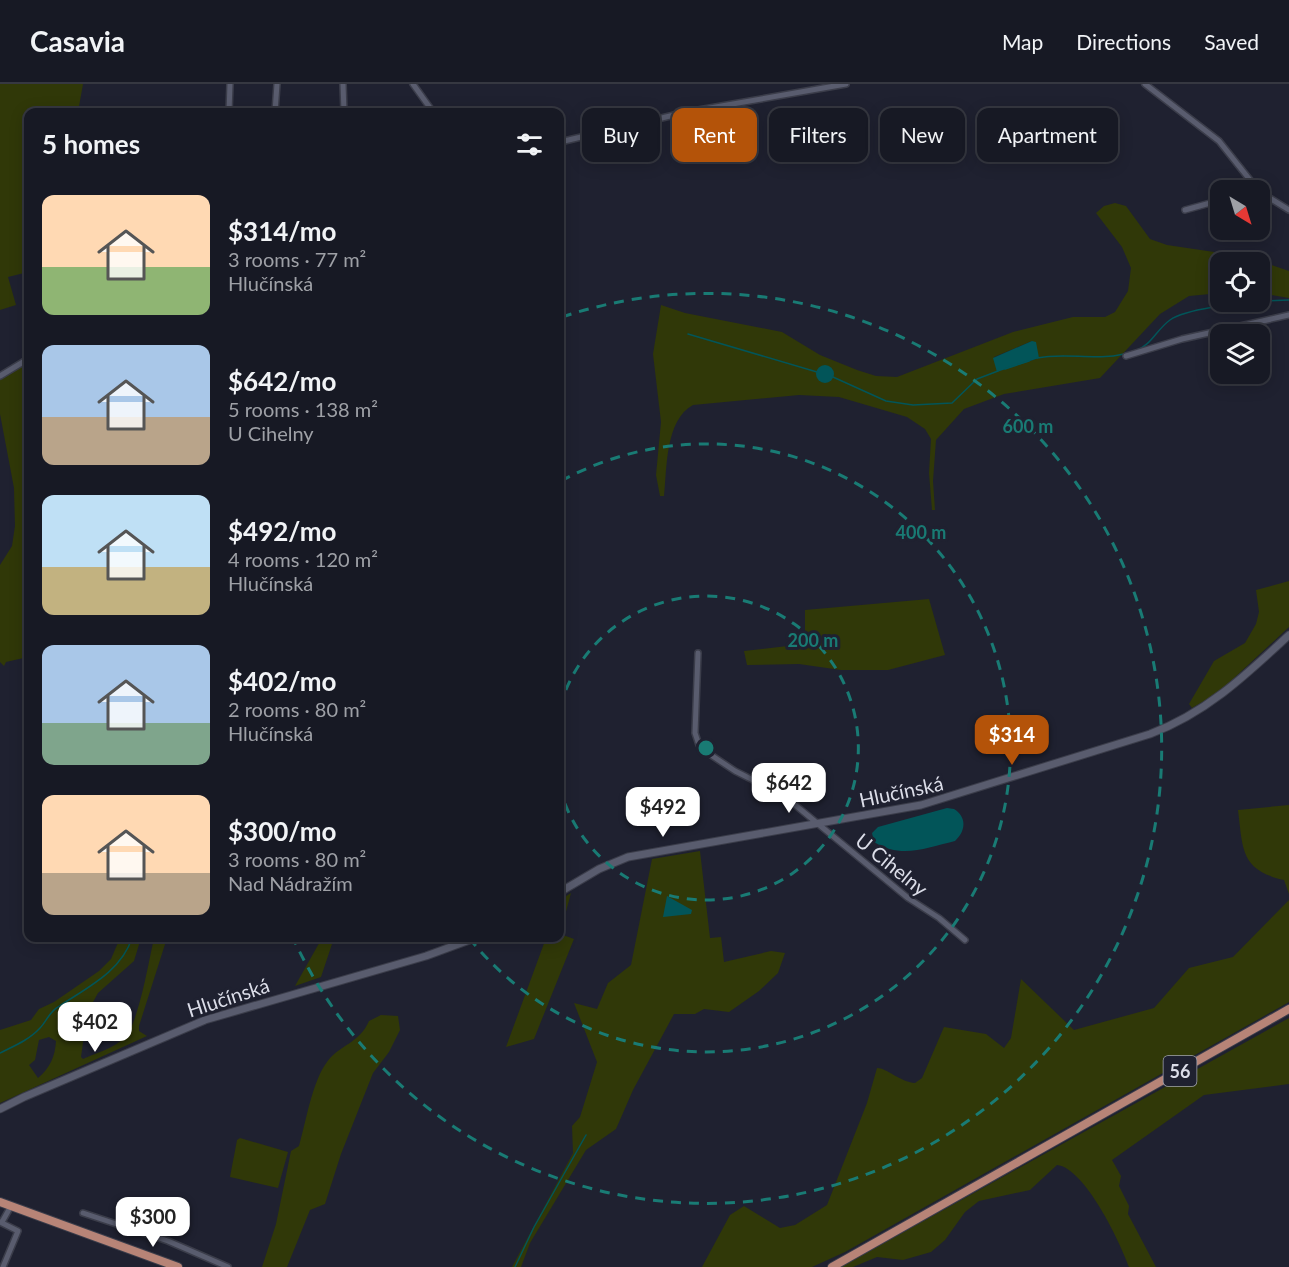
<!DOCTYPE html>
<meta charset="utf-8">
<style>
:root{--surface:#171924;--page:#20222c;--text:#f1f3f6;--muted:#9ea0a6;--line:#363841;--accent:#b45309}
body{margin:0;font-family:Lato,sans-serif;background:var(--page);color:var(--text);height:100vh;display:flex;flex-direction:column;font-size:22px;white-space:nowrap}
*{box-sizing:border-box;margin:0}
p{font-size:20px;color:var(--muted)}
.icon{flex:none;width:33px;height:33px;fill:none;stroke:currentColor;stroke-width:2;stroke-linecap:round;stroke-linejoin:round}
.map{position:relative;flex:1;overflow:hidden}
.side{position:absolute;left:24px;top:24px;width:540px;height:834px;display:flex;flex-direction:column;background:var(--surface);border-radius:12px;box-shadow:0 3px 15px #0003,0 0 0 2px var(--line)}
.side>*{flex:none}
.banner{position:absolute;left:582px;top:24px;width:570px;height:54px;display:flex;gap:12px}
.needle{width:39px;rotate:142deg}
.tools{position:absolute;left:1210px;top:96px;display:grid;gap:12px}
.tools a{display:grid;place-items:center;width:60px;height:60px;border-radius:12px;background:var(--surface);box-shadow:0 3px 15px #0003,0 0 0 2px var(--line);font-size:30px}
.price{position:absolute;translate:-50% -51px;padding:0 14px;border-radius:12px;background:#fff;color:#222;font-size:20px;line-height:39px;filter:drop-shadow(0 2px 3px #0008)}
.price::after{content:'';position:absolute;left:50%;top:36px;width:18px;height:14px;margin-left:-9px;background:inherit;clip-path:polygon(0 0,100% 0,50% 100%)}
.price.selected{background:var(--accent);color:#fff}
ul{padding:0;list-style:none}
li{display:flex;align-items:center;gap:18px;height:150px;padding:0 18px}
li span{display:grid;place-items:center;flex:none;width:168px;height:120px;border-radius:12px;color:#555}
li>.icon{margin-inline-start:auto}
span .icon{width:72px;height:72px;fill:#fffc;stroke-width:1}
li b{font-size:26px}
h2{display:flex;justify-content:space-between;align-items:center;height:72px;padding:0 18px;font-size:26px}
.tag{padding:0 21px;border-radius:12px;background:var(--surface);box-shadow:0 3px 15px #0003,0 0 0 2px var(--line);font-size:21px;line-height:54px}
.tag.selected{background:var(--accent);color:#fff}
header{display:flex;align-items:center;gap:36px;box-sizing:border-box;height:84px;padding:0 30px;background:var(--surface);border-bottom:2px solid var(--line)}
header strong{font-size:28px}
nav{display:flex;gap:33px;margin-inline-start:auto;font-size:21px}
.map>svg:first-child{display:block}
.green{fill:#303808;fill-rule:evenodd}
.water{fill:#025559}
.lines{fill:none;stroke-linecap:round;stroke-linejoin:round}
.stream{stroke:#025559;stroke-width:1.5}
.minor-casing{stroke:#3b3d4a;stroke-width:8}
.tertiary-casing{stroke:#3b3d4a;stroke-width:9}
.primary-casing{stroke:#3b3d4a;stroke-width:10}
.minor{stroke:#595c6e;stroke-width:5}
.tertiary{stroke:#595c6e;stroke-width:7}
.primary{stroke:#b78477;stroke-width:8}
.ring{fill:none;stroke:#197b74;stroke-width:3;stroke-dasharray:10 8}
.labels{text-anchor:middle;dominant-baseline:central;stroke-width:6;stroke-linejoin:round;paint-order:stroke}
.shield{fill:#1f2130;stroke:#a3a5b1;stroke-width:1.5}
.shield-label{font-size:18px;font-weight:bold;fill:#dbdde8}
.street-label{font-size:20px;fill:#dbdde8;stroke:#1f2130}
.centre{fill:#197b74;stroke:#1f2130;stroke-width:3}
.ring-label{font-size:18px;text-anchor:middle;font-weight:bold;fill:#197b74;stroke:#1f2130;stroke-width:6;stroke-linejoin:round;paint-order:stroke}
</style>
<header>
<strong>Casavia</strong>
<nav><a>Map</a><a>Directions</a><a>Saved</a></nav>
</header>
<div class="map">
<svg width="1289" height="1183" viewBox="0 0 1289 1183">
<rect width="100%" height="100%" fill="#1f2130"/>
<g class="green">
<path d="M0,0h83l-5,28h-50v160l-20,5 8,28 -16,5z"/>
<path d="M1115,119l11,3 24,33 17,6 81,12 41,14v27l-29,-5v-31h-39v31l-32,3 -29,18 -60,64 -96,16 -40,15 -28,31 -3,41 2,29h-3l-3,-37 2,-34 -6,-10 -18,-12 -68,-20 -40,-2 -106,10c-28,15 -26,64 -29,91h-4l-4,-21 5,-53 -8,-68 8,-49 24,8 97,19 38,23 37,15 19,6 21,1 116,-45 60,-15h32l10,-5 13,-21 3,-23 -9,-21 -26,-34 8,-7zM1032,257l7,17 -40,13 -5,-14z"/>
<path d="M28,279v294l-22,5 -2,4 -4,-4v-97l12,-19 3,-20 -1,-38 -14,-74v-34z"/>
<path d="M1289,497v46l-71,66 -26,15 -3,-4 25,-43 31,-18 11,-19 3,-12 -3,-22z"/>
<path d="M929,515l16,56 -57,15h-47l-42,-6 -52,1 -3,-14 61,-7v-34z"/>
<path d="M1289,721v89l-5,-14c-44,-10 -41,-31 -46,-70z"/>
<path d="M700,767l10,87 11,-1 3,25 47,-11 14,2 -7,20 -19,18 -30,21 -25,-3 -9,5h-21l-41,76 -17,39 -30,21 -56,93 -9,24h-9l61,-114 -1,-27 8,-9 17,-55 -23,-59 23,6 11,-26 23,-18 21,-106z"/>
<path d="M571,809l-11,41 14,5 -40,100 -28,8 40,-109h14v-38z"/>
<path d="M1289,816v102l-444,250 -33,15h-110l28,-52 14,-9 36,22 15,-3 32,-20 40,-102 10,-35c10,0 23,14 38,15l7,-5 22,-51 42,7 18,14 7,-10 10,-59 53,51 80,-22 35,-40 44,-11z"/>
<path d="M120,854h21l-7,23 -36,32 -5,9 -7,19 -5,36 2,2c13,-6 32,-11 42,-22 14,-15 24,-77 29,-99h13l-28,88v5l8,5 -147,67v-73l31,-10 8,-11 15,-7 45,-31 12,-12zM49,953l7,4c-1,16 -6,27 -18,37l-9,-13 6,-5 4,-20z"/>
<path d="M322,854h12l-13,39 -26,9z"/>
<path d="M381,931l17,1 2,14 -11,22 -16,21 -32,81 -16,50 -15,6 -23,57h-25l14,-43 15,-73 8,-5c7,-24 13,-64 28,-84 13,-18 32,-18 42,-41z"/>
<path d="M1289,934v66l-85,11 -92,65 9,16 -2,10 10,20 -1,8 28,53h-27c-9,-25 -44,-99 -72,-102l-27,25 -51,11 -14,11 -20,28 -14,12 -28,8 -26,-3 -24,10h-12z"/>
<path d="M240,1054l48,14 -10,36 -48,-11 7,-37z"/>
</g>
<g class="water">
<path d="M1032,257l4,1 3,16 -42,14 -4,-14z"/>
<circle cx="825" cy="290" r="9"/>
<path d="M947,724l7,1c13,8 12,22 1,32 -29,7 -54,18 -81,1l-2,-9 6,-6z"/>
<path d="M667,812l25,14 -1,4 -28,3z"/>
</g>
<g class="lines">
<g class="stream">
<path d="M1260,217l29,-1"/>
<path d="M688,250l129,38"/>
<path d="M1135,267c17,-6 21,-21 35,-31 15,-11 68,-17 88,-18"/>
<path d="M1037,274c28,-6 58,3 87,-4"/>
<path d="M1005,285l24,-8"/>
<path d="M833,293l53,24 27,4 39,-2 25,-24 21,-8"/>
<path d="M0,969c14,-7 29,-13 40,-25 6,-6 10,-17 18,-21 28,-19 63,-35 74,-69"/>
<path d="M515,1183l19,-40 52,-92"/>
</g>
<defs>
<g id="minor">
<path d="M343,0l1,28"/>
<path d="M413,0l20,28"/>
<path d="M1145,0l74,57 39,49"/>
<path d="M229,28l1,-28"/>
<path d="M275,28l2,-28"/>
<path d="M560,58l127,-30 159,-28"/>
<path d="M1260,108l29,18"/>
<path d="M1185,126l36,-10"/>
<path d="M1126,272l56,-17 107,-24"/>
<path d="M0,292l28,-17"/>
<path d="M698,569l-3,80 4,12 9,8 27,18 48,24 125,103 31,20 26,22"/>
<path d="M83,1129l85,28 60,26"/>
<path d="M0,1138l18,9 -15,36"/>
<path d="M2,1138l9,-16"/>
</g>
<g id="tertiary">
<path d="M560,808l39,-23 29,-12 293,-52 229,-71c56,-21 96,-59 139,-99"/>
<path d="M0,1025l24,-12 181,-77 221,-64 49,-18"/>
</g>
<g id="primary">
<path d="M0,1118l178,65"/>
<path d="M832,1183l457,-258"/>
</g>
</defs>
<use href="#minor" class="minor-casing"/>
<use href="#tertiary" class="tertiary-casing"/>
<use href="#primary" class="primary-casing"/>
<use href="#minor" class="minor"/>
<use href="#tertiary" class="tertiary"/>
<use href="#primary" class="primary"/>
</g>
<g class="ring">
<path d="M560 623A152 152 0 1 1 560 705"/>
<path d="M561 397A304 304 0 1 1 470 855"/>
<path d="M562 233A455 455 0 1 1 294 856"/>
</g>
<g class="labels">
<rect class="shield" x="1163.5" y="972" width="33" height="30" rx="4.5"/>
<g class="shield-label">
<text x="1180" y="987">56</text>
</g>
<g class="street-label">
<text transform="translate(901 707) rotate(-12)">Hlučínská</text>
<text transform="translate(892 780) rotate(39)">U Cihelny</text>
<text transform="translate(228 913) rotate(-18)">Hlučínská</text>
</g>
</g>
<circle cx="706" cy="664" r="9" class="centre"/>
<g class="ring-label">
<text x="1028" y="349">600 m</text>
<text x="921" y="455">400 m</text>
<text x="813" y="563">200 m</text>
</g>
</svg>
<div class="tools">
<a><svg class="needle" viewBox="-14 -14 28 28"><path d="M0-13l5 13h-10z" fill="#e53935"/><path d="M0 13l5-13h-10z" fill="#9ea0a6"/></svg></a>
<a><svg class="icon" aria-label="locate" viewBox="0 0 24 24"><circle cx="12" cy="12" r="6"/><path d="M12 2v4M12 18v4M2 12h4M18 12h4"/></svg></a>
<a><svg class="icon" aria-label="layers" viewBox="0 0 24 24"><path d="M12 4l9 5-9 5-9-5zM3 14l9 5 9-5"/></svg></a>
</div>
<b class="price selected" style="left:1012px;top:682px">$314</b>
<b class="price" style="left:789px;top:730px">$642</b>
<b class="price" style="left:663px;top:754px">$492</b>
<b class="price" style="left:95px;top:969px">$402</b>
<b class="price" style="left:153px;top:1164px">$300</b>
<div class="banner">
<a class="tag">Buy</a>
<a class="tag selected">Rent</a>
<a class="tag">Filters</a>
<a class="tag">New</a>
<a class="tag">Apartment</a>
</div>
<section class="side">
<h2>5 homes<svg class="icon" aria-label="filters" viewBox="0 0 24 24"><path d="M4 7h16M4 17h16"/><circle cx="9" cy="7" r="2"/><circle cx="15" cy="17" r="2"/></svg></h2>
<ul>
<li><span style="background:linear-gradient(#ffd9b3 60%,#8fb573 0)"><svg class="icon" aria-label="home" viewBox="0 0 24 24"><path d="M3 11l9-7 9 7M6 9v11h12V9"/></svg></span><div><b>$314/mo</b><p>3 rooms · 77 m²</p><p>Hlučínská</p></div></li>
<li><span style="background:linear-gradient(#a9c7e8 60%,#b9a48a 0)"><svg class="icon" aria-label="home" viewBox="0 0 24 24"><path d="M3 11l9-7 9 7M6 9v11h12V9"/></svg></span><div><b>$642/mo</b><p>5 rooms · 138 m²</p><p>U Cihelny</p></div></li>
<li><span style="background:linear-gradient(#bfe0f5 60%,#c2b280 0)"><svg class="icon" aria-label="home" viewBox="0 0 24 24"><path d="M3 11l9-7 9 7M6 9v11h12V9"/></svg></span><div><b>$492/mo</b><p>4 rooms · 120 m²</p><p>Hlučínská</p></div></li>
<li><span style="background:linear-gradient(#a9c7e8 65%,#7fa58c 0)"><svg class="icon" aria-label="home" viewBox="0 0 24 24"><path d="M3 11l9-7 9 7M6 9v11h12V9"/></svg></span><div><b>$402/mo</b><p>2 rooms · 80 m²</p><p>Hlučínská</p></div></li>
<li><span style="background:linear-gradient(#ffd9b3 65%,#b9a48a 0)"><svg class="icon" aria-label="home" viewBox="0 0 24 24"><path d="M3 11l9-7 9 7M6 9v11h12V9"/></svg></span><div><b>$300/mo</b><p>3 rooms · 80 m²</p><p>Nad Nádražím</p></div></li>
</ul>
</section>
</div>
